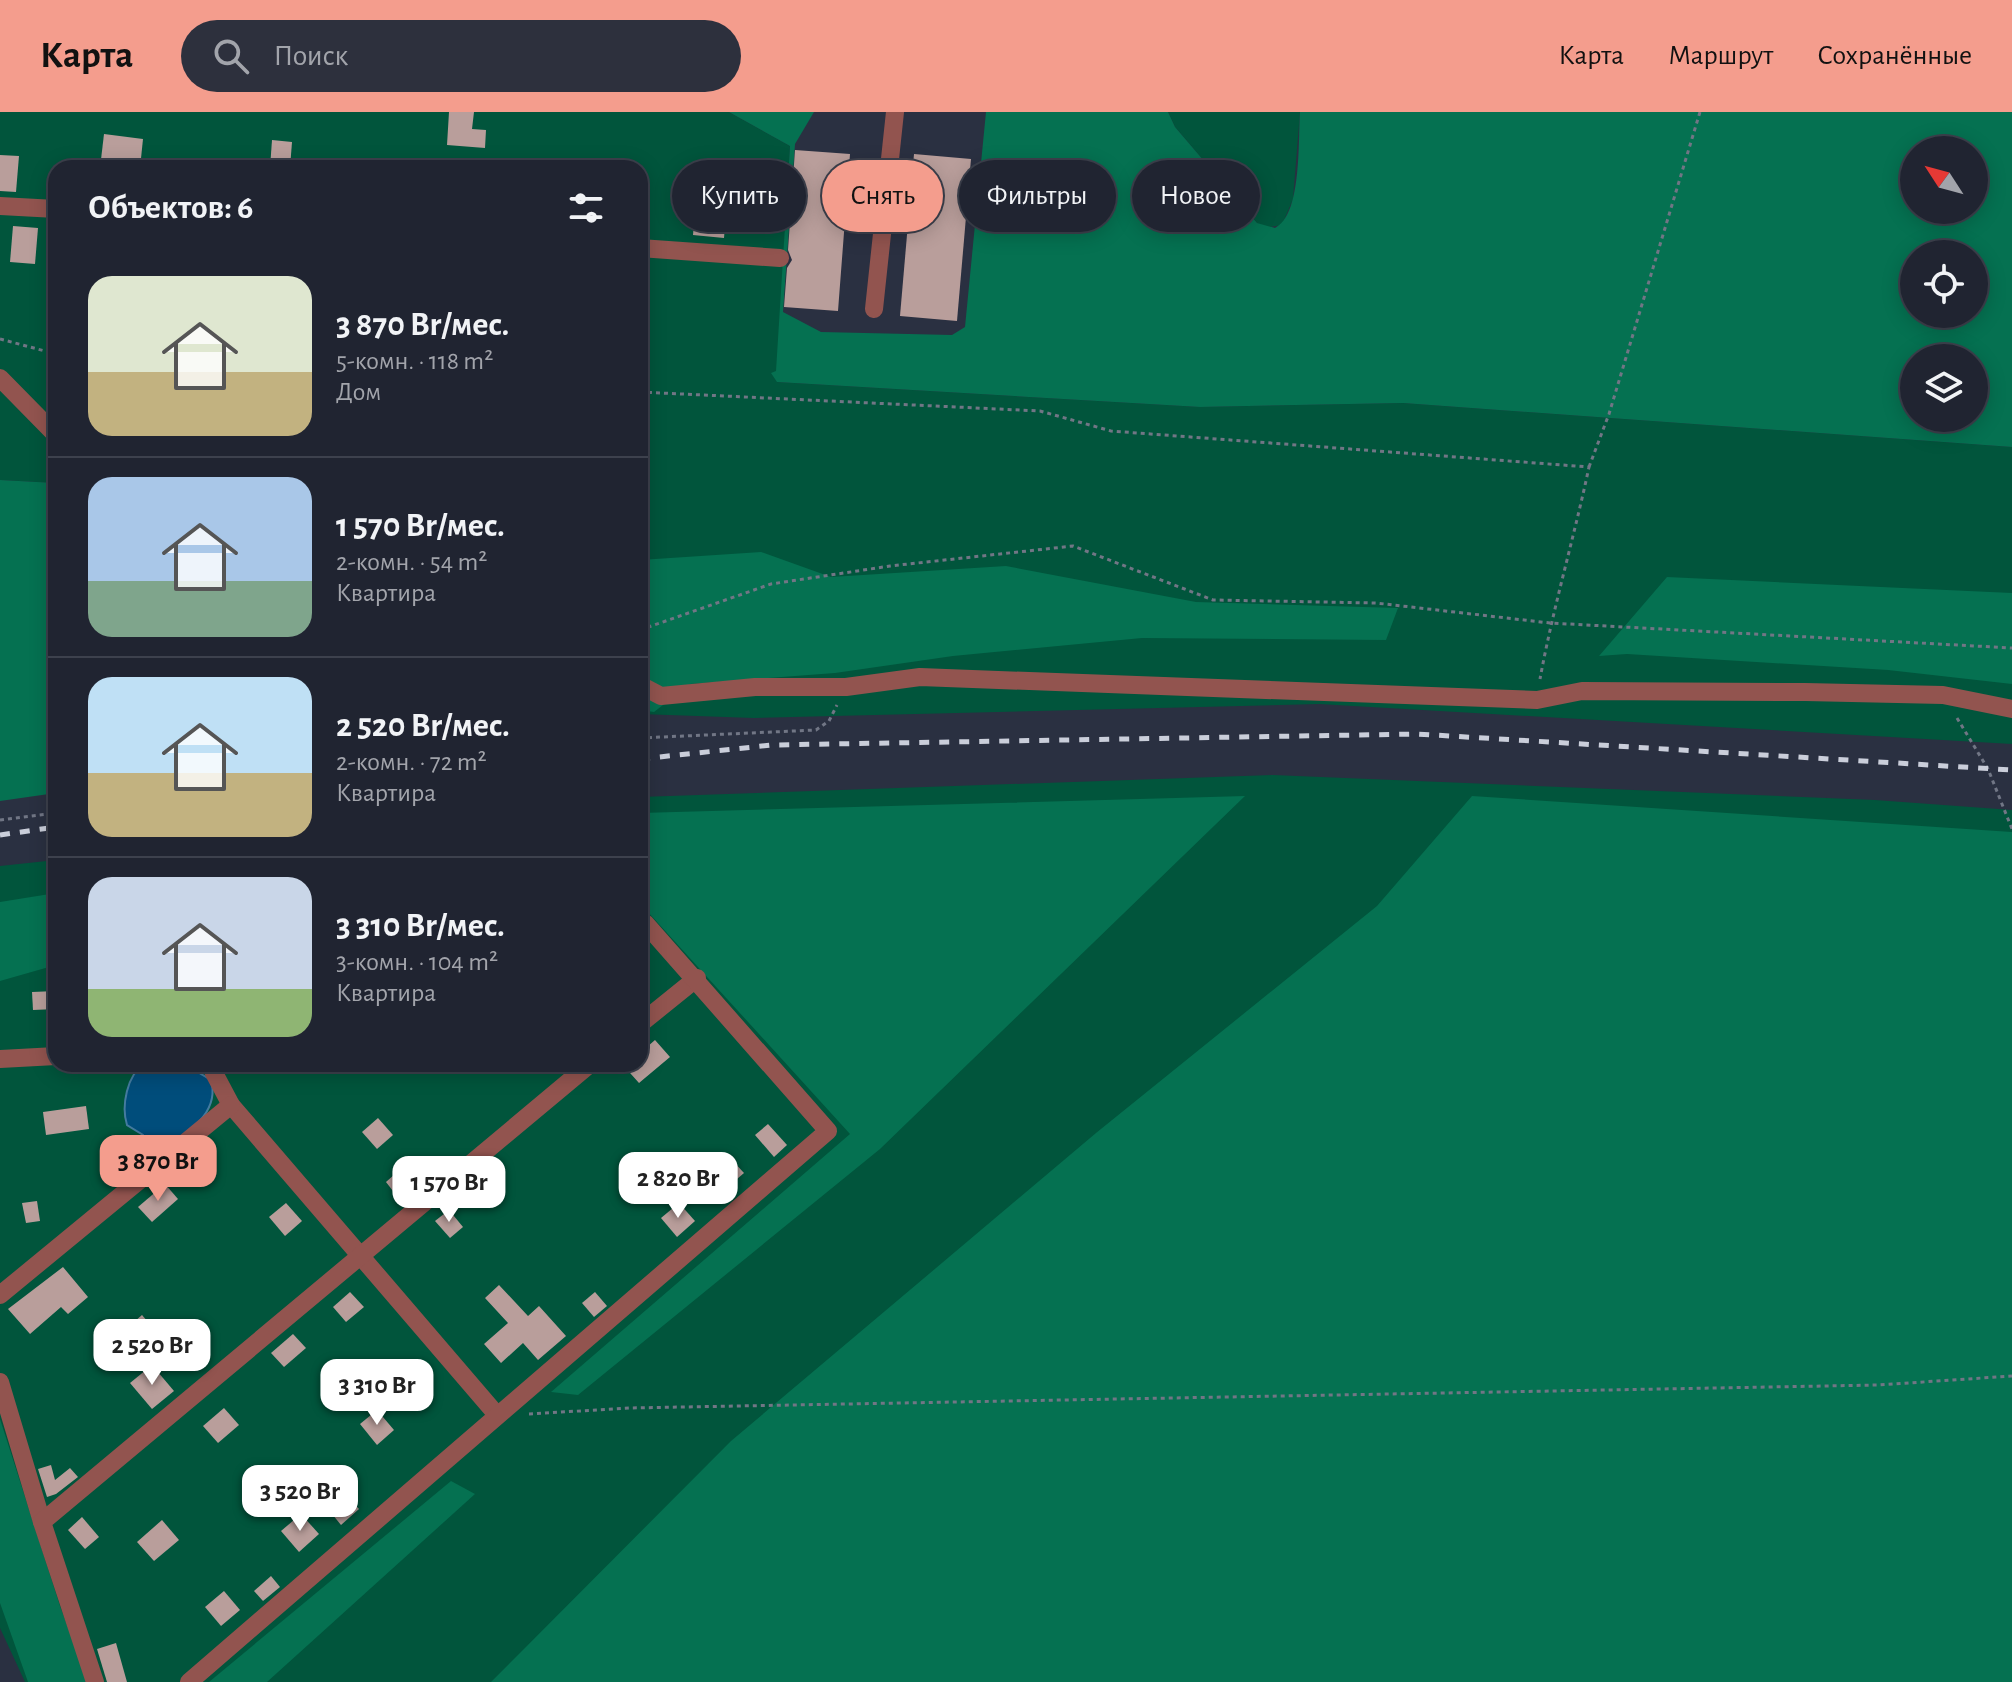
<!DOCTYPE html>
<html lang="ru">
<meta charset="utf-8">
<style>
:root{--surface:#202431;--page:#2d303d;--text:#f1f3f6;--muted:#a2a4ab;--line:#3d414d;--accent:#f49d8d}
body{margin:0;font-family:"Alegreya Sans",sans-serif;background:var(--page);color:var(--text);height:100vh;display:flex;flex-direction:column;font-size:30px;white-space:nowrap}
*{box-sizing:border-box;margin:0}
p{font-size:26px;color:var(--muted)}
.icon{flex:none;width:44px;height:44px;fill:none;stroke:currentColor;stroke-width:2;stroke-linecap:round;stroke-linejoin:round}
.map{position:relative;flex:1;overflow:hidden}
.drawer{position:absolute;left:48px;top:48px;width:600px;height:912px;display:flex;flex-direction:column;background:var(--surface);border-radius:24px;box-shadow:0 4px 20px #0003,0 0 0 2px var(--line)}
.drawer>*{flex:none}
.guide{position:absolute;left:672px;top:48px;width:760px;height:72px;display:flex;gap:16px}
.needle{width:52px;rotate:306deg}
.fabs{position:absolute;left:1900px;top:24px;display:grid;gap:16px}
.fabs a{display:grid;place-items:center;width:88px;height:88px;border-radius:50%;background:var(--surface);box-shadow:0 4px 20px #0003,0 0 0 2px var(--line);font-size:40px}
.price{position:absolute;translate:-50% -68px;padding:0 18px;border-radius:16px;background:#fff;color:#222;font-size:26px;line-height:52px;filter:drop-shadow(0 2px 4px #0008)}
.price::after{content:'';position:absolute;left:50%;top:48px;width:24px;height:18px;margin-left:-12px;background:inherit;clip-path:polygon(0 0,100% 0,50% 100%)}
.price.active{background:var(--accent);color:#111}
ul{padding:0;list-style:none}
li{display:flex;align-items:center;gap:24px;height:200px;padding:0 40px}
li+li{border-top:2px solid var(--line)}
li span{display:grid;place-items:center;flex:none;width:224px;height:160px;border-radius:24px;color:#555}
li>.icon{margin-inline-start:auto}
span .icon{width:96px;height:96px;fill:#fffc;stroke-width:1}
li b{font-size:34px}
h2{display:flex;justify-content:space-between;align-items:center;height:96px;padding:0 40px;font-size:34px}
.chip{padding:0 28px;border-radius:36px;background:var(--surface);box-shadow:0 4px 20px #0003,0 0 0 2px var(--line);font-size:28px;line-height:72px}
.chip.active{background:var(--accent);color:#111}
header{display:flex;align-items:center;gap:48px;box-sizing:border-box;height:112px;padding:0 40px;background:var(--accent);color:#111}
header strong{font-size:38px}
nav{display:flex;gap:44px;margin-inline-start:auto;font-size:28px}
.search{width:560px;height:72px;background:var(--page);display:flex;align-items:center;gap:20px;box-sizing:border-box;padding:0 28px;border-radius:44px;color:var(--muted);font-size:30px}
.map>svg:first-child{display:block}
.green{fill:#01553c}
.forest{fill:#057151;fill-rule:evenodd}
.water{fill:#004d7b;stroke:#447b9f;stroke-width:2}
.building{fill:#b99e9b}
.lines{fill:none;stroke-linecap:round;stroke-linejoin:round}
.path{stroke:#717685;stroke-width:3;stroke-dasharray:4 4;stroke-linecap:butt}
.minor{stroke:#92544f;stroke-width:18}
.rail{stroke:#caceda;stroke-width:5;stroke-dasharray:10 10;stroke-linecap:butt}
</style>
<header>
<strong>Карта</strong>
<div class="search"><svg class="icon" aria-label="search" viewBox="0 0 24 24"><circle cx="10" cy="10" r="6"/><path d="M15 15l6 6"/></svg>Поиск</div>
<nav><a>Карта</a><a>Маршрут</a><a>Сохранённые</a></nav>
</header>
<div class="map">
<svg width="2012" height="1570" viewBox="0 0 2012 1570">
<rect width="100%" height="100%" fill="#2a3041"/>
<g class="green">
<path d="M0,0h729l61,34 -13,236 423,25 203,-4 609,44v297l-693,-40 -565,14 -114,-4v-546h-584v315l-56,-3z"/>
<path d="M1168,0h132l-7,87 -11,26 -17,3 -8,-5 -82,-96z"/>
<path d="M1273,663l602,25 137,10v872h-1987l-25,-54v-762l56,-6v204h584v-267z"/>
</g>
<g class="forest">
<path d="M729,0h85l-19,32 -12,168 38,20 131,3 13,-8 21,-215h182l7,15 82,96 18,5c27,-13 23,-87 25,-116h712v335l-609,-44 -203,4 -423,-25 -6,-9 5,-2 14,-225zM1914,38h60v60h-60zM1914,142h60v60h-60zM1914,246h60v60h-60z"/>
<path d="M0,368l56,3v310l-56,8z"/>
<path d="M761,440l70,25 175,-11 190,36 202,6 -12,32 -244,-2 -189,18 -118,17 -145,11 -36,28 -14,-2v-150z"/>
<path d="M1667,465l345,16v91l-124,-14 -261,-16 -28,2z"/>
<path d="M1245,684l-365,353 -302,246 -27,-3 299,-258 -203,-223 -7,2v-100z"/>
<path d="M1472,684l540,36v850h-1521l240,-241 365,-308 281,-227z"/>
<path d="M56,781v72l-56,16v-79z"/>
<path d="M0,1307l60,187 28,76h-60l-28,-79z"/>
<path d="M451,1369l24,13 -208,188h-58z"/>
</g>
<path class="water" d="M144,952h40l27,16c10,35 -28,55 -51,75l-6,1 -11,-21 -16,-10c-6,-19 0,-50 17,-61z"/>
<g class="building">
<path d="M449,0h25l-2,17 14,1 -1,18 -38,-3z"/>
<path d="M104,22l39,5 -3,29h-40z"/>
<path d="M272,28l20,2 -2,26h-20z"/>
<path d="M795,38l55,4 -12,157 -54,-4 3,-39 5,-8 -4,-10z"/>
<path d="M914,42l57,5 -14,162 -57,-5z"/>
<path d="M0,43l19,1 -3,36 -16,-1z"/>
<path d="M696,88l31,3 -3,35 -31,-3z"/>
<path d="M13,114l25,2 -3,36 -25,-2z"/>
<path d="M56,879v18l-23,1 -1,-18z"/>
<path d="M655,928l15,17 -31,26 -17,-19h18v-11z"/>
<path d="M86,994l3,23 -43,6 -3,-23z"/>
<path d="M378,1006l15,17 -16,14 -15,-17z"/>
<path d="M768,1012l19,21 -13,12 -19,-22z"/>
<path d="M203,1039l13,15 -12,10 -13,-15z"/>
<path d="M731,1047l13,14 -14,12 -12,-14z"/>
<path d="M404,1054l11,13 -19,16 -10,-13z"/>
<path d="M165,1072l13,15 -26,23 -14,-15z"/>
<path d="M37,1089l3,20 -14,2 -4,-20z"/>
<path d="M286,1091l16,18 -17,15 -16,-19z"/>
<path d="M679,1091l16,18 -18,16 -16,-19z"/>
<path d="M449,1098l14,17 -13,11 -15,-17z"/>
<path d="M63,1155l25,30 -20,17 -7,-7 -31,27 -22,-25z"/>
<path d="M499,1173l29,31 11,-10 27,30 -28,24 -15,-17 -22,20 -17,-19 24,-21 -23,-25z"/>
<path d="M350,1180l14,15 -18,15 -13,-15z"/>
<path d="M595,1180l12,14 -13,11 -12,-14z"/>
<path d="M142,1203l12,14 -24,21 -12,-14z"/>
<path d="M293,1222l13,14 -22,19 -13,-14z"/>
<path d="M152,1253l22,26 -22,18 -22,-26z"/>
<path d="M224,1296l15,17 -21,18 -15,-17z"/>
<path d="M377,1298l17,20 -17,15 -17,-21z"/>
<path d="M51,1353l4,15 15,-12 8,9 -22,17 -9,3 -9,-28z"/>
<path d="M345,1382l14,15 -18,16 -13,-16z"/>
<path d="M301,1402l18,20 -20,18 -18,-21z"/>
<path d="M82,1405l17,20 -14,12 -17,-19z"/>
<path d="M162,1408l17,20 -25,21 -17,-19z"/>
<path d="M271,1464l9,11 -17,14 -9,-10z"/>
<path d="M224,1479l16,19 -19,16 -16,-19z"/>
<path d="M116,1531l11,39h-20l-10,-33z"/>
</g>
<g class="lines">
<g class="path">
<path d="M0,227l56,15"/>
<path d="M640,280l400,19 71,20 478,36c-15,71 -36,141 -49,212"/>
<path d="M1589,355l20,-53 91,-302"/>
<path d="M640,518l131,-46 119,-18 183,-20 140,54 163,3 174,20 462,25"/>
<path d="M1957,606l31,51 24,60"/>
<path d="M640,626l176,-8 13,-9 8,-16"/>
<path d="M0,708l56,-7"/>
<path d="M529,1302l100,-6 1249,-23 134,-9"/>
</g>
<g class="minor">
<path d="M0,94l56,3"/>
<path d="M640,136l140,10"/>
<path d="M874,197l21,-197"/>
<path d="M0,266l56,57"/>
<path d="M640,573l21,11 94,-9h91l74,-10 617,23 45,-9 223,1 138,3 69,14"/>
<path d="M640,912l57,-46"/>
<path d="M0,947l56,-3"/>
<path d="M214,952l-1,7 18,34 266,310"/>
<path d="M0,1183l231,-190"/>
<path d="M0,1270l42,140"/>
<path d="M95,1570l-53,-160 548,-458"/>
<path d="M189,1570l639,-551 -183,-208 -5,1"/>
</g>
<g class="rail">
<path d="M640,647l132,-14 645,-11 595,36"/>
<path d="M0,723l56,-8"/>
</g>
</g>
</svg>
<div class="fabs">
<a><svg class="needle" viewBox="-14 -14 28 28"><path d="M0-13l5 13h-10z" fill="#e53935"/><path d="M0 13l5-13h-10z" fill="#a2a4ab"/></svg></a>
<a><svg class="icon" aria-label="locate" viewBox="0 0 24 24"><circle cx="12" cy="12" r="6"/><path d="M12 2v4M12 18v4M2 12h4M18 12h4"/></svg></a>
<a><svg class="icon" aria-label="layers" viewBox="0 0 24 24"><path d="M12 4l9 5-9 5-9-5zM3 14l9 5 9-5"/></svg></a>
</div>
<b class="price active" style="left:158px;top:1091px">3 870 Br</b>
<b class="price" style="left:678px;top:1108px">2 820 Br</b>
<b class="price" style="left:449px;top:1112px">1 570 Br</b>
<b class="price" style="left:152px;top:1275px">2 520 Br</b>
<b class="price" style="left:377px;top:1315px">3 310 Br</b>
<b class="price" style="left:300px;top:1421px">3 520 Br</b>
<div class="guide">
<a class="chip">Купить</a>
<a class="chip active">Снять</a>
<a class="chip">Фильтры</a>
<a class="chip">Новое</a>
</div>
<section class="drawer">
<h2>Объектов: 6<svg class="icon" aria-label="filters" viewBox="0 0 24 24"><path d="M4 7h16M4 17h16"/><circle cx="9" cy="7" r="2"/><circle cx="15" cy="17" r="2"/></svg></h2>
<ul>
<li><span style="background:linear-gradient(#dfe7d0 60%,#c2b280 0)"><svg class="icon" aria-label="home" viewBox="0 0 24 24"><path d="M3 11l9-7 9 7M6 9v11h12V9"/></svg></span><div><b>3 870 Br/мес.</b><p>5-комн. · 118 m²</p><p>Дом</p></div></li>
<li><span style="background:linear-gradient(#a9c7e8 65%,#7fa58c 0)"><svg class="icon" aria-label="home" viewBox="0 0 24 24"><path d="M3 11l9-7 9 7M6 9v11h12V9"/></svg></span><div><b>1 570 Br/мес.</b><p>2-комн. · 54 m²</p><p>Квартира</p></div></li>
<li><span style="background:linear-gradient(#bfe0f5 60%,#c2b280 0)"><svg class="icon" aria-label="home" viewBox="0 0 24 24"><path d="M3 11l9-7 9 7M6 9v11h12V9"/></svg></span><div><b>2 520 Br/мес.</b><p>2-комн. · 72 m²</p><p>Квартира</p></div></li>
<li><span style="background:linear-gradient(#c9d6e8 70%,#8fb573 0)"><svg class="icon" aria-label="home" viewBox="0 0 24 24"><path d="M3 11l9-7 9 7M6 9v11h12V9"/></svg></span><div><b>3 310 Br/мес.</b><p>3-комн. · 104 m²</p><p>Квартира</p></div></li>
</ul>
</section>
</div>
